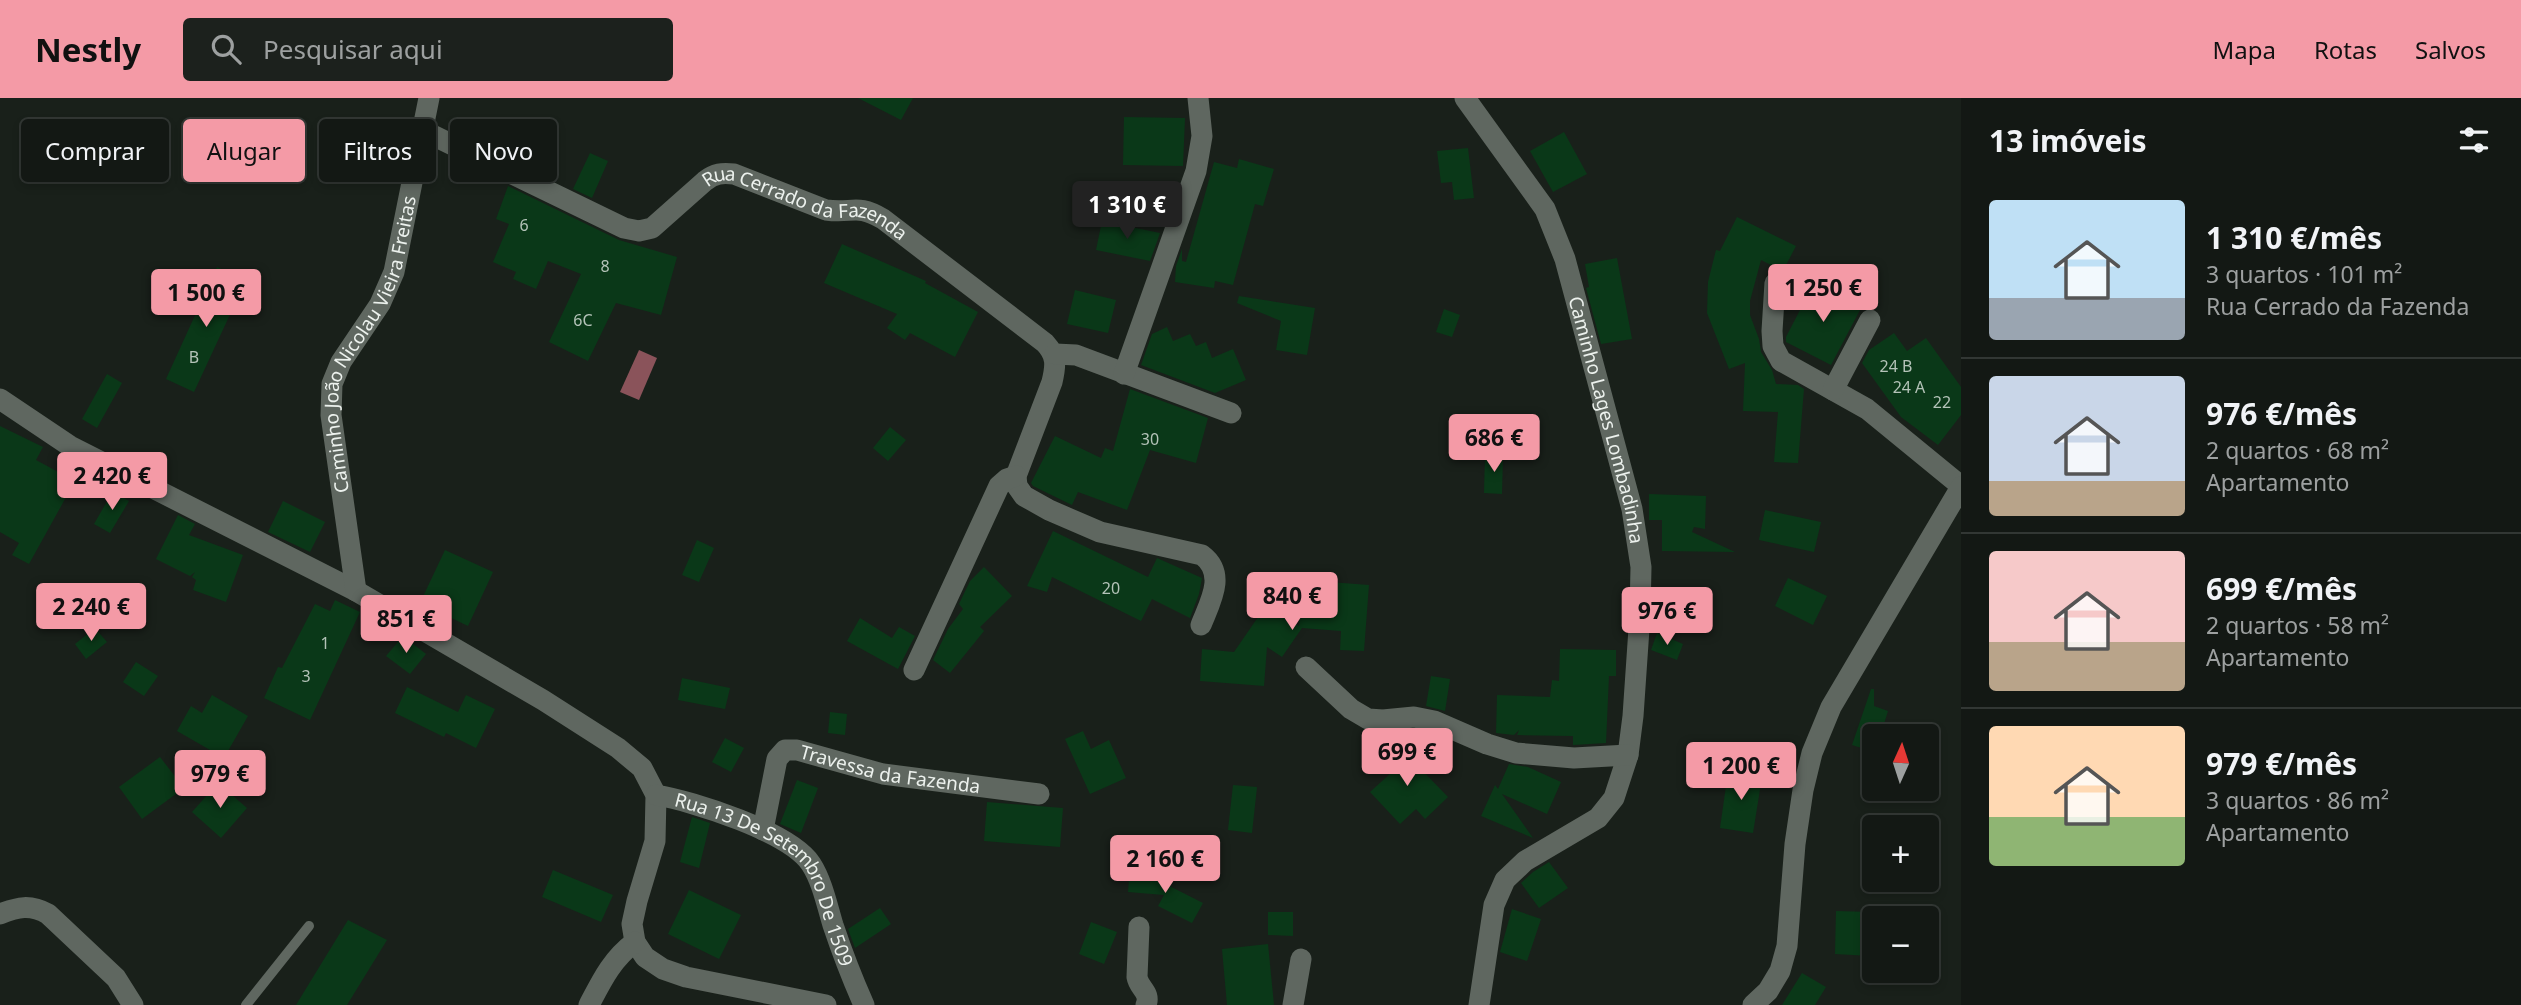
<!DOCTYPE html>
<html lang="pt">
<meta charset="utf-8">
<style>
:root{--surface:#131814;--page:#1c211d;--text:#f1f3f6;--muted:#9da0a0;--line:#323734;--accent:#f49aa6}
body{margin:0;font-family:"Noto Sans",sans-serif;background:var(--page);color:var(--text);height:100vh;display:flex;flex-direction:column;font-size:26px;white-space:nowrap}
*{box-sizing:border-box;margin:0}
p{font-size:23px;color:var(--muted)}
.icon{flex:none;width:38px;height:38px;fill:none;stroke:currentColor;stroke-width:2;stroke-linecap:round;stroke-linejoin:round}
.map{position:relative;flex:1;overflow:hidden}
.details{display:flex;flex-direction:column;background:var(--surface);width:560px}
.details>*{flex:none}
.banner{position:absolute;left:21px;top:21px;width:665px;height:63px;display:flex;gap:14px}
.needle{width:46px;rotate:3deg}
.tools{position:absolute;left:1862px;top:626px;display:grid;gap:14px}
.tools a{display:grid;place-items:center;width:77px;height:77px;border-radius:7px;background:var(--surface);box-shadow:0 4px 10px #0003,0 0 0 2px var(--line);font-size:35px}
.price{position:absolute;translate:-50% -60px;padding:0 16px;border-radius:7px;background:var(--accent);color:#111;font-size:23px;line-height:46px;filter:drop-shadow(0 2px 4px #0008)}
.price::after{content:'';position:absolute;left:50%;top:42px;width:21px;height:16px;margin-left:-10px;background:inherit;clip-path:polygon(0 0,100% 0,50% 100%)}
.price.selected{background:#222;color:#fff}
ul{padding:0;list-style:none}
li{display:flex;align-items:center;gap:21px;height:175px;padding:0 28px}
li+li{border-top:2px solid var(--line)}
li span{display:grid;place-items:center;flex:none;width:196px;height:140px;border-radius:7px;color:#555}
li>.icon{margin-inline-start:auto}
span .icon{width:84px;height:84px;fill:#fffc;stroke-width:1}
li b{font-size:30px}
h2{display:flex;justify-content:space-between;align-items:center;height:84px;padding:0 28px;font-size:30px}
.chip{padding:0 24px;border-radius:7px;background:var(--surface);box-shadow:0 4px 10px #0003,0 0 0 2px var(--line);font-size:24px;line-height:63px}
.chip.selected{background:var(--accent);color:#111}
header{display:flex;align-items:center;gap:42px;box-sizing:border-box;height:98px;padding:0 35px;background:var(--accent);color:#111}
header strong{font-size:33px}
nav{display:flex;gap:38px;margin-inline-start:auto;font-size:24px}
.search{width:490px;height:63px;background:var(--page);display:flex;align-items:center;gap:18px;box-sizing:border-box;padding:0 24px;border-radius:7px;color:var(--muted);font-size:26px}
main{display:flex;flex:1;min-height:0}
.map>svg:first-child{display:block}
.water{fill:#8a535a}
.building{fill:#0a3818}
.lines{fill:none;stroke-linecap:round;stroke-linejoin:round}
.lane{stroke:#5f6760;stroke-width:10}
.street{stroke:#5f6760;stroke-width:21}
.labels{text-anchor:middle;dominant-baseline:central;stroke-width:5;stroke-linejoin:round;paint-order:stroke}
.number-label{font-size:16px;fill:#b4c3b8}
.street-label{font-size:19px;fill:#ecf1ed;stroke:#101611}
</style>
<header>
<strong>Nestly</strong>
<div class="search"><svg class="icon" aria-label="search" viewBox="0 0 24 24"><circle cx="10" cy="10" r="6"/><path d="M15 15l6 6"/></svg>Pesquisar aqui</div>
<nav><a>Mapa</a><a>Rotas</a><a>Salvos</a></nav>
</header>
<main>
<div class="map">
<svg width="1961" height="907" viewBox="0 0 1961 907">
<rect width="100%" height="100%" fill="#19201a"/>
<path class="water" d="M639,252l18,8 -18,42 -19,-8z"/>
<g class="building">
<path d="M858,0h55l-12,22z"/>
<path d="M1124,19l61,1 -2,48 -60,-1z"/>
<path d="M1564,34l23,42 -34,18 -23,-41z"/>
<path d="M1468,50l6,50 -20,2 -2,-18 -11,1 -4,-32z"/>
<path d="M590,55l18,8 -16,37 -19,-9z"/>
<path d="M1239,61l35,10 -11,37 -8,-2 -22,81 -18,-4 -1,7 -39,-6 1,-16 6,-17v12l4,1 28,-100 23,6z"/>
<path d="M508,88l111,54 58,17 -16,58 -45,-12 -28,58 -39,-19 32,-68 -33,-13 -12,28 -23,-10 3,-7 -23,-10 16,-38 -13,-5z"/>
<path d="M1737,119l59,29 -13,25 -22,-11 -11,41v14l9,24 2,13 11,18 4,14 22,1 6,4 -6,74 -24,-1 4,-50 -35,-1 2,-48 -16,6 -22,-56 1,-31 8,-32 4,1z"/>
<path d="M1102,123l58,12 -10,28 -54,-11z"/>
<path d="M842,146l84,37 -1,2 53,29 -23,45 -45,-24 -5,7 -18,-12 10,-14 -73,-31z"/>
<path d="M1617,160l15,81 -31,5 -15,-56 3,-1 -4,-23z"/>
<path d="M217,169l29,13 -52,112 -28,-13z"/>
<path d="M1814,185l47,25 -30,57 -45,-23v-5z"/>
<path d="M1075,192l41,10 -8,33 -41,-9z"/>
<path d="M1239,198l76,12 -8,47 -31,-5 5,-29 -44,-18z"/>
<path d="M1444,211l16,6 -8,22 -16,-5z"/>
<path d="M1167,229l6,14 17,-7 6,12 10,-4 6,16 21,-9 13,31 -31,13 -74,-28 11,-31z"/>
<path d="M1894,235l13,18 19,-13 35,49v28l-23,30 -37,-28 -39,-54 7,-13z"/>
<path d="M107,276l15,9 -25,45 -15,-9z"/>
<path d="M1130,291l78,29 -12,45 -46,-13 -23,60 -49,-18 -6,13 -39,-19 -2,-3 24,-47 46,22 4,-10 8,3z"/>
<path d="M0,328l43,21 -7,13 39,21 -46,83 -17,-9 7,-12 -19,-11z"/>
<path d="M890,329l16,13 -18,21 -15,-13z"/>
<path d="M1485,357l18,1 -1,38 -18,-1z"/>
<path d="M113,393l16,10 -19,32 -16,-9z"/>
<path d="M1649,396l57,2 -1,33 -11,-2 -2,5 43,20 -73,-1v-31h-13z"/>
<path d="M283,403l42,21 -15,30 -42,-20z"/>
<path d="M1765,412l56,12 -7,30 -55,-12z"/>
<path d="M178,417l17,9 -6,11 54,20 -17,47 -33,-12 3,-10 -4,-3 3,-5 -5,4 -34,-17z"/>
<path d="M1053,433l95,46 9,-19 45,20 -3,16 -9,24 -38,-19 -11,22 -89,-44 -5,15 -20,-6z"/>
<path d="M697,442l17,8 -15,34 -17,-7z"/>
<path d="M445,452l48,22 -25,54 -48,-23z"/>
<path d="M984,469l28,29 -32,31 4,4 -34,42 -17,-13 15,-31 15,-20 -4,-5 11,-23z"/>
<path d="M1788,480l39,18 -14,29 -38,-19z"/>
<path d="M1303,482l66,5 -5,66 -24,-1 1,-19 -39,-3 -20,29 -15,-10 -3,39 -64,-5 2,-32 32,3 33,-48 32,22z"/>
<path d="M335,502l25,12 -50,108 -46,-22 14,-31 4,1 33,-64 15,7z"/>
<path d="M860,520l32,20 7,-11 16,9 -17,33 -51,-28z"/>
<path d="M95,530l12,14 -21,17 -11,-15z"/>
<path d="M1657,535l26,11 -6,16 -26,-10z"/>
<path d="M403,538l23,18 -16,20 -24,-18z"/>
<path d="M1560,551l56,1v26h-7l-3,67 -33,2v-9l-56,-1 2,-5 -5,5 -18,-2 1,-38 53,2 2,-17 7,1z"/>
<path d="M136,564l22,14 -14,20 -21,-14z"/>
<path d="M1431,578l19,3 -5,32 -19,-5z"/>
<path d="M682,580l48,10 -5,21 -47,-9z"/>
<path d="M407,589l51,25 8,-17 29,14 -19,39 -30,-15 -2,4 -49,-24z"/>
<path d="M1871,591h3v17l14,5 -8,26h-6v15l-22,-7z"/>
<path d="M212,597l36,21 -24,42 -47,-27 14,-25 11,7z"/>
<path d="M830,614l17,2 -2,21 -17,-2z"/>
<path d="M1083,633l8,18 18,-9 17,38 -36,16 -25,-55z"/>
<path d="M725,640l19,10 -13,24 -19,-10z"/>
<path d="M1397,645l18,30 1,-9 32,33 -23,22 -9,-10 -16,15 -30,-32 22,-20 -11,-19z"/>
<path d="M160,659l24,31 -42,31 -23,-32z"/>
<path d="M1509,666l19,3 33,15 -14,32 -45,-20 31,44 -52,-22 14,-31 3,4z"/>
<path d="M1728,674l34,5 -9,56 -33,-5z"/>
<path d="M797,682l21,8 -17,45 -21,-9z"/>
<path d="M218,685l29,25 -26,30 -29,-26z"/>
<path d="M1233,687l24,2 -5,46 -24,-3z"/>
<path d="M987,704l76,6 -3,39 -76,-6z"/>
<path d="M692,719l18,6 -11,45 -19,-6z"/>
<path d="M1132,741l41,3 1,17 -43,3z"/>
<path d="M1549,764l19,26 -29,20 -18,-25 12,-11z"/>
<path d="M1130,768l73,37 -11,20 -34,-17 6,-11 -36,-3z"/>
<path d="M553,772l60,25 -12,27 -59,-25z"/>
<path d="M689,792l52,25 -22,44 -51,-25z"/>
<path d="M880,810l11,16 -36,24 -7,-19z"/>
<path d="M1512,811l29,10 -14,42 -27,-9z"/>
<path d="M1836,813l35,1 -1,44 -35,-2z"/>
<path d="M1268,814h25v24l-25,-1z"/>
<path d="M348,822l39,20 -40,65h-51z"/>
<path d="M1091,824l26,10 -13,32 -25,-10z"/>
<path d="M1268,846l6,61h-47l-5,-56z"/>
<path d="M1802,875l24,14 -11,18h-33z"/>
</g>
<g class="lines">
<path class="lane" d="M246,907l63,-79"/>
<g class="street">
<path id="s1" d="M1465,0l80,111 20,50 67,250 9,58 -1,47 -7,102 -5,39 -14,43 -16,20 -73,43 -20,19 -11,25 -15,100"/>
<path id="s2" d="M424,33l200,97 15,3 13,-3 53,-47c10,-8 17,-8 29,-7l92,36c27,4 30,-7 57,9l162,124c12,13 11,22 7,39l-36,94 1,10 7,10 25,14 51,22 102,23c25,19 8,47 -1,70"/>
<path d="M1775,185l-3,48 1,15 8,15 86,48 94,77"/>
<path d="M1055,256l21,1 155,58"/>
<path d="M1124,276l72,-203 6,-35 -4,-38"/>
<path d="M1833,292l37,-70"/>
<path d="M0,301l70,47 286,145 187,109 75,48 24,20 14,27 -1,46 -18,60 -5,23 3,18 10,15 18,12 23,8 140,28"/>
<path id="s3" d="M356,493l-25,-176 1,-31 9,-22 39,-58 14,-32 35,-174"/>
<path d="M1306,569l45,42 17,10 15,1 31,-3 20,4 53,23 29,9 58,5 54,-3"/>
<path d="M914,572l85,-184 8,-7 9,-3"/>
<path id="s4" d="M656,697c37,6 134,37 155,69 11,17 16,41 22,61 9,27 19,53 31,80"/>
<path id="s5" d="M763,732l14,-71 8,-9h12l86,24 156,20"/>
<path d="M0,816c18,-7 30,-10 48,0l68,64 17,27"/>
<path d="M1139,829l-2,50c2,12 14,15 9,28"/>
<path d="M589,907c13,-25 23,-46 46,-63"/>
<path d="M1293,907l8,-46"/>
<path d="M1753,907l15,-14 12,-20 7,-25 8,-102 8,-54 9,-37 19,-46 130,-220"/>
</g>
</g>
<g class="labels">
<g class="number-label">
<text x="524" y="127">6</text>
<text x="605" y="168">8</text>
<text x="583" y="222">6C</text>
<text x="194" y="259">B</text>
<text x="1896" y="268">24 B</text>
<text x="1909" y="289">24 A</text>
<text x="1942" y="304">22</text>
<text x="1150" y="341">30</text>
<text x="1111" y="490">20</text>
<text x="325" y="545">1</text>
<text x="306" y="578">3</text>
</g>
<g class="street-label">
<text stroke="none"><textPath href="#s2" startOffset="429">Rua Cerrado da Fazenda</textPath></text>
<text stroke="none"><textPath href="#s3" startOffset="257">Caminho João Nicolau Vieira Freitas</textPath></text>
<text stroke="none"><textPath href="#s1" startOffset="357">Caminho Lages Lombadinha</textPath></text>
<text stroke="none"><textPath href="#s5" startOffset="192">Travessa da Fazenda</textPath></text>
<text stroke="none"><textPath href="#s4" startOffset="150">Rua 13 De Setembro De 1509</textPath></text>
</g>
</g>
</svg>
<div class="tools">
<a><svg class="needle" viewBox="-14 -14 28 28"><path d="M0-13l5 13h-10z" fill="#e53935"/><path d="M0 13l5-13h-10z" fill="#9da0a0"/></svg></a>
<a>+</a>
<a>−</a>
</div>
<b class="price selected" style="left:1127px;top:143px">1 310 €</b>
<b class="price" style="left:1823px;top:226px">1 250 €</b>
<b class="price" style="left:206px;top:231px">1 500 €</b>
<b class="price" style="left:1494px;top:376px">686 €</b>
<b class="price" style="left:112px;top:414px">2 420 €</b>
<b class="price" style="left:1292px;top:534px">840 €</b>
<b class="price" style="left:91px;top:545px">2 240 €</b>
<b class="price" style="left:1667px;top:549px">976 €</b>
<b class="price" style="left:406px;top:557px">851 €</b>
<b class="price" style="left:1407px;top:690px">699 €</b>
<b class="price" style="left:1741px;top:704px">1 200 €</b>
<b class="price" style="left:220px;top:712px">979 €</b>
<b class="price" style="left:1165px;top:797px">2 160 €</b>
<div class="banner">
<a class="chip">Comprar</a>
<a class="chip selected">Alugar</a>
<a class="chip">Filtros</a>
<a class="chip">Novo</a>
</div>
</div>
<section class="details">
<h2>13 imóveis<svg class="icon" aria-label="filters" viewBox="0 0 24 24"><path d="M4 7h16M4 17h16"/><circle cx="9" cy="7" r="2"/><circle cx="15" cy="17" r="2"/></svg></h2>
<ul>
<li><span style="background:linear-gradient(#bfe0f5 70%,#9aa5b1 0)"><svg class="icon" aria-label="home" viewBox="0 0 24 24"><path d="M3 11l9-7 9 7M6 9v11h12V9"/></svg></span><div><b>1 310 €/mês</b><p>3 quartos · 101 m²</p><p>Rua Cerrado da Fazenda</p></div></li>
<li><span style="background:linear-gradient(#c9d6e8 75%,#b9a48a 0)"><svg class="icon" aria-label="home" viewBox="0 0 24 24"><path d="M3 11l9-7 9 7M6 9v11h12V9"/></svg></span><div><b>976 €/mês</b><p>2 quartos · 68 m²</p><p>Apartamento</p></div></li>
<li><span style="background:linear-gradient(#f6c9c9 65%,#b9a48a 0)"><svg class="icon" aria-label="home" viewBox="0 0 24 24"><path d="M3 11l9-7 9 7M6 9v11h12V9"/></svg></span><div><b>699 €/mês</b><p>2 quartos · 58 m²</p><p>Apartamento</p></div></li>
<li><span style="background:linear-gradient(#ffd9b3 65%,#8fb573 0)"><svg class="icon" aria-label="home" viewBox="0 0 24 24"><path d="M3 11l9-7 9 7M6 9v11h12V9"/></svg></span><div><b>979 €/mês</b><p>3 quartos · 86 m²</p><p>Apartamento</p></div></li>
</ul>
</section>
</main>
